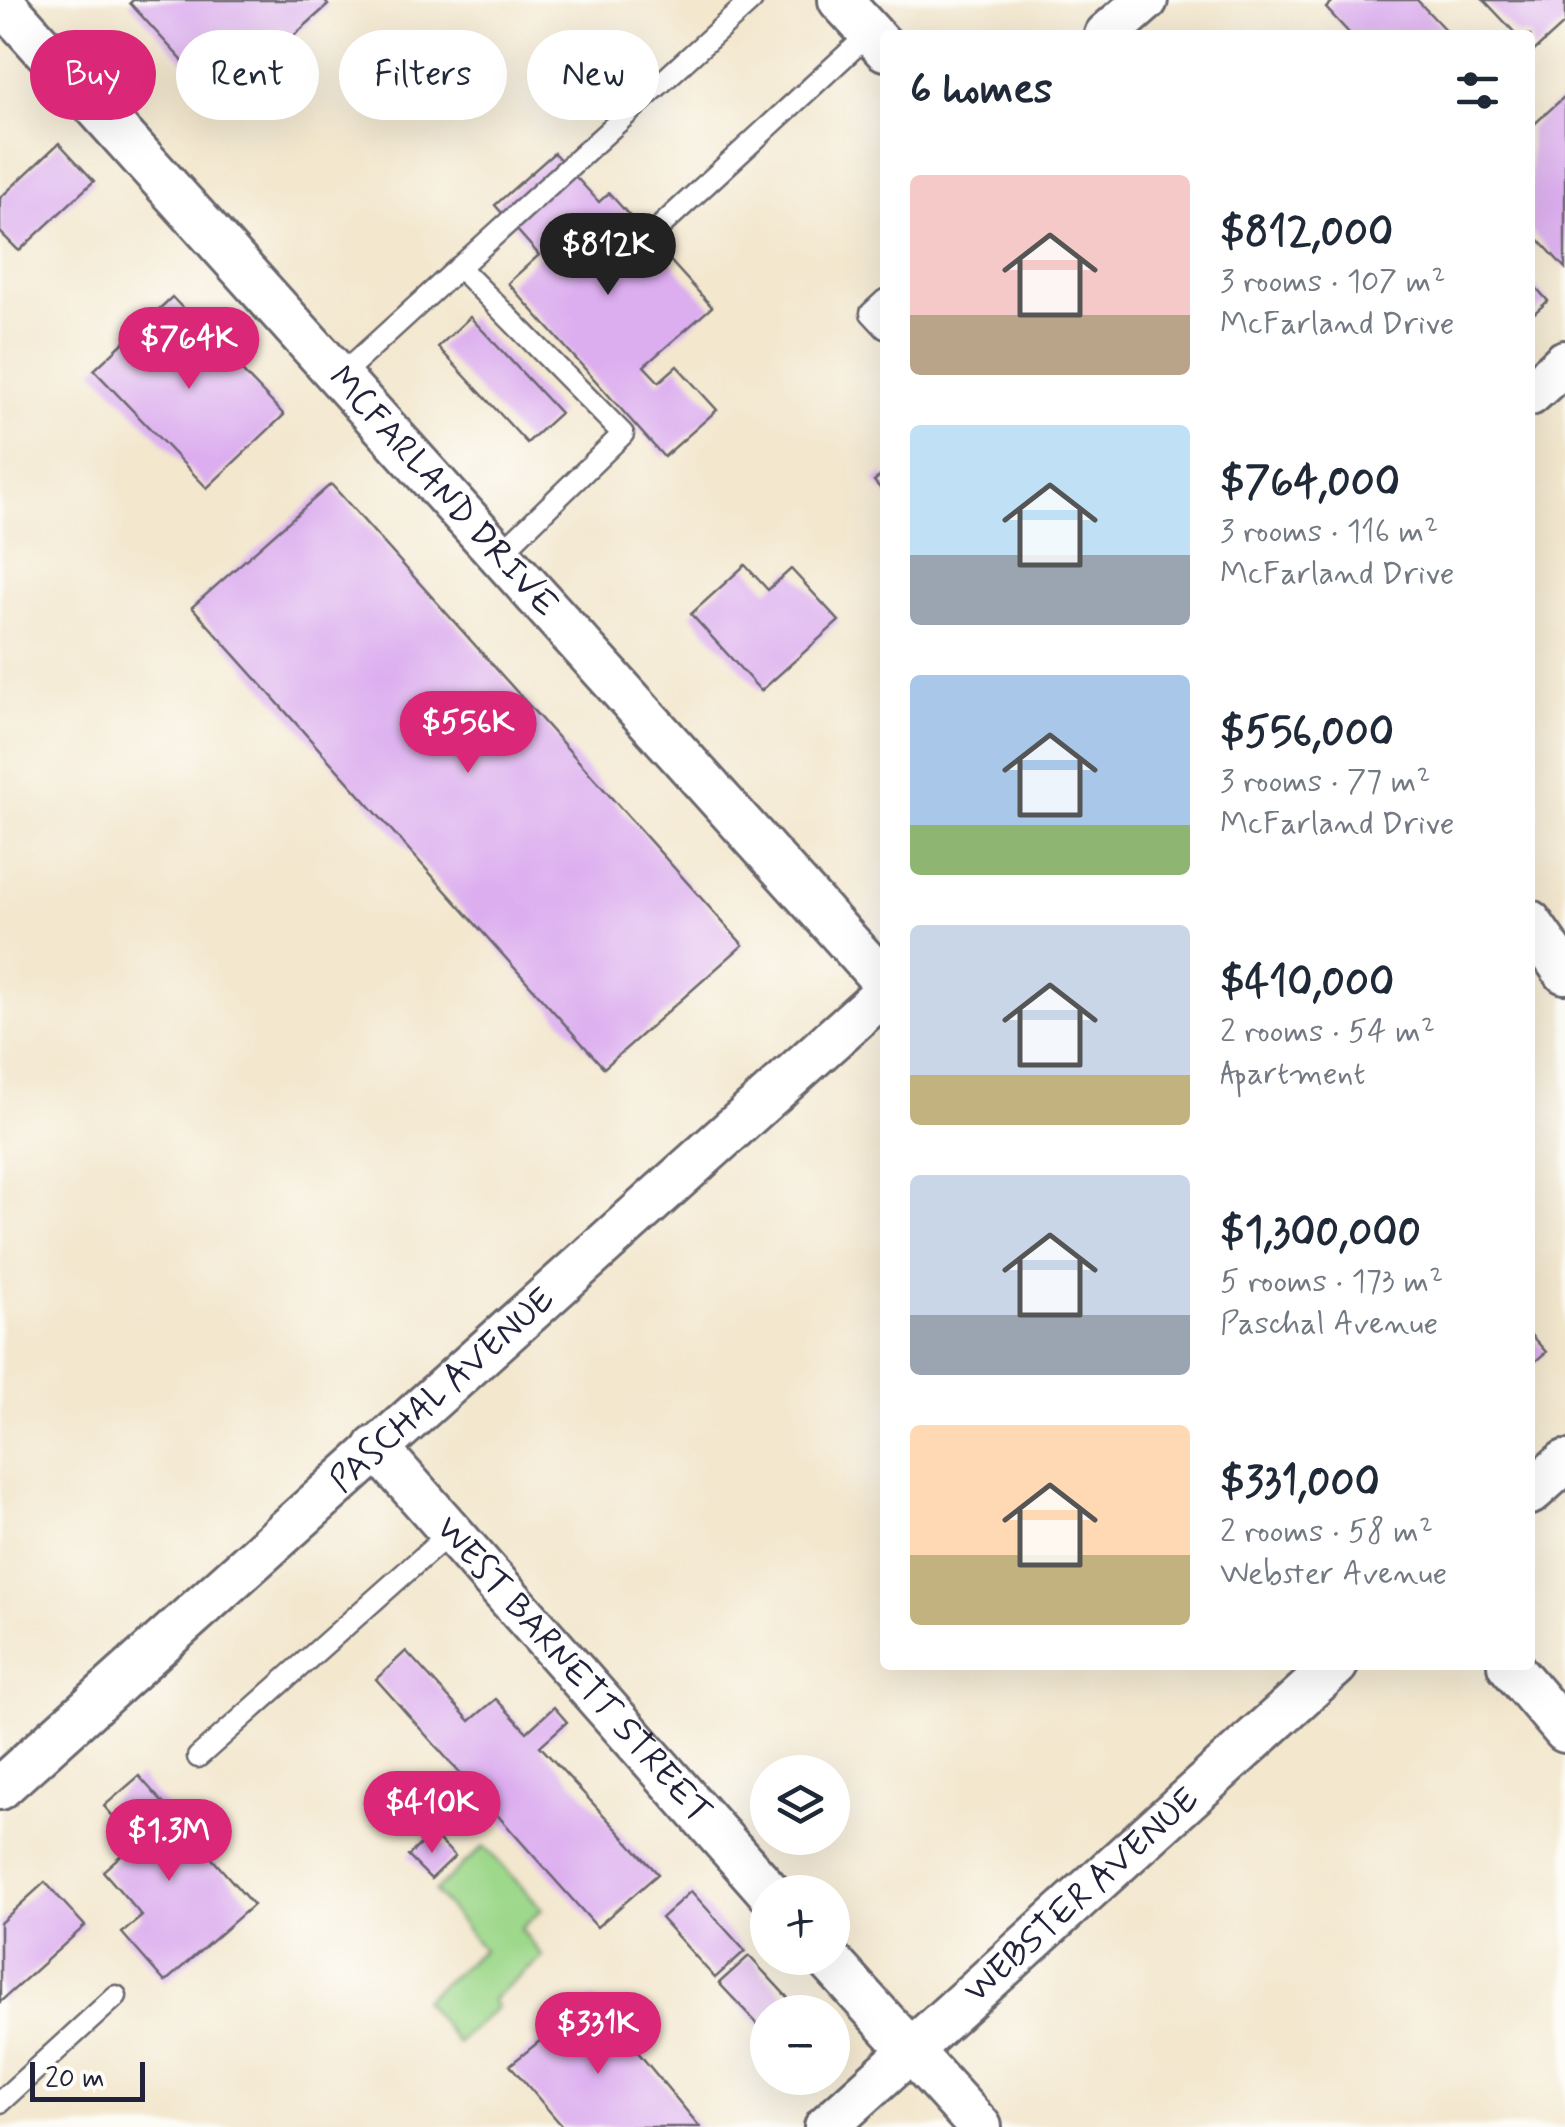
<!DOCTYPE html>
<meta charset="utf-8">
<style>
:root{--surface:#fff;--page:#f6f6f7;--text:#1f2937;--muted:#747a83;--accent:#db2777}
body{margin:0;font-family:Mynerve,sans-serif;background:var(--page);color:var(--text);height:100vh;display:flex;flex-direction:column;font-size:38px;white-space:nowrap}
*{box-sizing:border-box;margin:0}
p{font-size:32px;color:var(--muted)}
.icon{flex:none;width:55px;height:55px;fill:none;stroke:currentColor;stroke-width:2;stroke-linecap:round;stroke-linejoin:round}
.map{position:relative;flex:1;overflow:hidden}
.details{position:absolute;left:880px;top:30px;width:655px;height:1640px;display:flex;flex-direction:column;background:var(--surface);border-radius:10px;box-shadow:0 10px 40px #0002}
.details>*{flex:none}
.guide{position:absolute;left:30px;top:30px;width:700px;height:90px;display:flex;gap:20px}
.fabs{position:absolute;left:750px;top:1755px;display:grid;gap:20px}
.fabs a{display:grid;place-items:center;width:100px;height:100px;border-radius:50%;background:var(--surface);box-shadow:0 10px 40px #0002;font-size:50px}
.scale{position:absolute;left:30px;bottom:25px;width:115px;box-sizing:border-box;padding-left:10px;border:5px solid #22223b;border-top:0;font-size:28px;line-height:35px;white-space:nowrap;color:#22223b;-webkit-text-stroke:8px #fdfcf7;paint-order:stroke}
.price{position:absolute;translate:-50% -85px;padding:0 22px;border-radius:35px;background:var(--accent);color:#fff;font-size:32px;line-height:65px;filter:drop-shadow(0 2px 5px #0008)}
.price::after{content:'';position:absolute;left:50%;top:60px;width:30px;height:22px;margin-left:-15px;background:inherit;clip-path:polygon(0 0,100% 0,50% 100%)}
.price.active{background:#222;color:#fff}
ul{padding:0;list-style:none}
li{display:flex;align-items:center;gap:30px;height:250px;padding:0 30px}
li span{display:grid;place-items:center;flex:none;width:280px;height:200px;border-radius:10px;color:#555}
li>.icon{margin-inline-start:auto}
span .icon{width:120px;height:120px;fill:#fffc;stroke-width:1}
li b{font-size:42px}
h2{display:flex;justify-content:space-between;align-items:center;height:120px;padding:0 30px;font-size:42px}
.pill{padding:0 35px;border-radius:45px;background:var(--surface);box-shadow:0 10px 40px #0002;font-size:35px;line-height:90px}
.pill.active{background:var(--accent);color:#fff}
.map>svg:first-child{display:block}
.green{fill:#9ed88b;stroke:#607d63;stroke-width:2.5}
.building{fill:#dcadef}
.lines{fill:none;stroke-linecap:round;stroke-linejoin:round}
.service-casing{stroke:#6b676e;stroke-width:25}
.minor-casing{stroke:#6b676e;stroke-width:48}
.service{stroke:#fff;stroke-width:20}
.minor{stroke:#fff;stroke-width:42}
.labels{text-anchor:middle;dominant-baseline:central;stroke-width:8;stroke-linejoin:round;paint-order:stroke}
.street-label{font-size:35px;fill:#22223b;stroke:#fdfcf7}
</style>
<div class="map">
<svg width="1565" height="2127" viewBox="0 0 1565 2127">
<rect width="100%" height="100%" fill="#fdfcf7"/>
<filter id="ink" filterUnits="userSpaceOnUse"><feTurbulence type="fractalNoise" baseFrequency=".01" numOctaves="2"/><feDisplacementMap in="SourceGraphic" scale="20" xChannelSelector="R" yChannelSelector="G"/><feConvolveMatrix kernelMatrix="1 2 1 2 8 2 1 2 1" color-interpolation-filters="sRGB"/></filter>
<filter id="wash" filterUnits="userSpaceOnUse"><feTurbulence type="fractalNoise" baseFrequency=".0048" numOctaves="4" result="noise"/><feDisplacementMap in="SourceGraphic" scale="40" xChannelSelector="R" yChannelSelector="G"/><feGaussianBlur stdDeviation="2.25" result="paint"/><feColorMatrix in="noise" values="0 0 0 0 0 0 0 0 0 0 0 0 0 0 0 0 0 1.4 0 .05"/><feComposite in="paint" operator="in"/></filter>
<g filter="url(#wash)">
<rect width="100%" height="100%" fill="#f3e7ce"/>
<path class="green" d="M484,1846l58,63 -21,20 22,28 -51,43 5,7 -40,36 -34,-43 60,-50 -48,-59z"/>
<g id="blocks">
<g class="building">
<path d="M133,0h191l4,5 -108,97 -90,-99z"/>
<path d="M1334,0h83l33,35h-99l-25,-27z"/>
<path d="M1484,0h81v23l-32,29 -3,-17h-13z"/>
<path d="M1565,96v172l-35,-38v-102z"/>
<path d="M59,143l35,38 -75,70 -19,-19v-34z"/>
<path d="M554,153l45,49 10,-9 103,114 -68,59 15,16 18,-16 40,44 -53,47 -156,-174 31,-28 -44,-50z"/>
<path d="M1530,281l18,20 -18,16z"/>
<path d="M172,297l112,118 -77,73 -113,-118z"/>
<path d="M470,317l90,96 -33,30 -89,-96z"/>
<path d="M885,472v22l-11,-13z"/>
<path d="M331,484l412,461 -139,123 -412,-461z"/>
<path d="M745,565l23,25 23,-21 48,52 -78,70 -70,-77z"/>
<path d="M1530,1334l16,18 -16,14z"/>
<path d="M406,1651l64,70 26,-22 31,33 27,-25 13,15 -27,24 118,128 -61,53 -221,-248z"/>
<path d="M139,1776l114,129 -88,77 -43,-49 20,-17 -39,-45 33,-29 -32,-36z"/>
<path d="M432,1833l23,23 -24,23 -23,-23z"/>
<path d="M45,1882l40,44 -85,76v-79z"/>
<path d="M691,1891l54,60 -30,27 -54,-60z"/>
<path d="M749,1956l52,56h-33v23l-49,-52z"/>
<path d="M593,1998l107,129h-137l-53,-62z"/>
</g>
</g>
</g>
<g filter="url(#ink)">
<use href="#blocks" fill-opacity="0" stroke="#6b676e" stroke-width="2.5"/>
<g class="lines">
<defs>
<g id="service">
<path d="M663,224l207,-191"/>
<path d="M459,267l164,167 -124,121"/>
<path d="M885,300l-14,13 14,15"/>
<path d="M339,377l413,-377"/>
<path d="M198,1757l253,-225"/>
<path d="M0,2102l116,-106"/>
</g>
<g id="minor">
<path id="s1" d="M0,0l885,983"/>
<path d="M840,0l45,49"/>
<path d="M1106,35l40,-35"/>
<path d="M1530,394l35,-32"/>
<path d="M1530,922l35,50"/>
<path id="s2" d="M376,1447l393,445"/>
<path d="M1530,1493l35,-31"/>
<path d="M1509,1665l56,66"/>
<path id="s3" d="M0,1788l885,-796"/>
<path d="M827,1958l153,169"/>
<path id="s4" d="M826,2127l510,-462"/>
</g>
</defs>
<use href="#service" class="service-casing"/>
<use href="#minor" class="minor-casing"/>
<use href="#service" class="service"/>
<use href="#minor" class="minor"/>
</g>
</g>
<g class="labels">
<g class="street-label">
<text stroke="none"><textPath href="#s1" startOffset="662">MCFARLAND DRIVE</textPath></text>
<text stroke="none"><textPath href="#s3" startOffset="595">PASCHAL AVENUE</textPath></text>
<text stroke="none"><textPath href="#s2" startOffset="298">WEST BARNETT STREET</textPath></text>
<text stroke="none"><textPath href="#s4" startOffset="345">WEBSTER AVENUE</textPath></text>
</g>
</g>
</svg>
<div class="fabs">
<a><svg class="icon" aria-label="layers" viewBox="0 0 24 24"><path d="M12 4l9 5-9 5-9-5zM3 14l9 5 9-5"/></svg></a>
<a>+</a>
<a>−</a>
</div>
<div class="scale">20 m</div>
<b class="price active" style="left:608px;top:298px">$812K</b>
<b class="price" style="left:189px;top:392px">$764K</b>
<b class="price" style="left:468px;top:776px">$556K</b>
<b class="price" style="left:432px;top:1856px">$410K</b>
<b class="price" style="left:169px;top:1884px">$1.3M</b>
<b class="price" style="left:598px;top:2077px">$331K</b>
<div class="guide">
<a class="pill active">Buy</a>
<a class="pill">Rent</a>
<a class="pill">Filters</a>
<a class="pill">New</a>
</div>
<section class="details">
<h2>6 homes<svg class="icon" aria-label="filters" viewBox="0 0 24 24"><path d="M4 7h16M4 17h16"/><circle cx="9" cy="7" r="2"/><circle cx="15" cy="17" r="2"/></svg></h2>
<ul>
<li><span style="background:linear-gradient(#f6c9c9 70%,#b9a48a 0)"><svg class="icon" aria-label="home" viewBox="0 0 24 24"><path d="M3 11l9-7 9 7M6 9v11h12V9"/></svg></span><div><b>$812,000</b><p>3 rooms · 107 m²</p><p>McFarland Drive</p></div></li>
<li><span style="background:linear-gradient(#bfe0f5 65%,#9aa5b1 0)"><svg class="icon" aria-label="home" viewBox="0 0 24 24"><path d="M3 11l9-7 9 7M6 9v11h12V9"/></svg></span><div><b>$764,000</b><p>3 rooms · 116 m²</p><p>McFarland Drive</p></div></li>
<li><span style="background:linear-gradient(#a9c7e8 75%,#8fb573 0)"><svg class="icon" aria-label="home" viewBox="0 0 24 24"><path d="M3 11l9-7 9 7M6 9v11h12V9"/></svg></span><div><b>$556,000</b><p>3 rooms · 77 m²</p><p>McFarland Drive</p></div></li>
<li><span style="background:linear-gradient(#c9d6e8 75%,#c2b280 0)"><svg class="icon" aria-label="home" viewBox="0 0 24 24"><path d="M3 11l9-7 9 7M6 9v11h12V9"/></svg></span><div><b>$410,000</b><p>2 rooms · 54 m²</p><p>Apartment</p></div></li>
<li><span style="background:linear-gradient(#c9d6e8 70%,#9aa5b1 0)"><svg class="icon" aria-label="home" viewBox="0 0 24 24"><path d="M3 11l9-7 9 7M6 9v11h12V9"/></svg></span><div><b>$1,300,000</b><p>5 rooms · 173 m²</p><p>Paschal Avenue</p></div></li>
<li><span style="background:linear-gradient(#ffd9b3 65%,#c2b280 0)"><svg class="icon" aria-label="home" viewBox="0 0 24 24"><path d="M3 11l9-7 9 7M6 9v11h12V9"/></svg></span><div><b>$331,000</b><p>2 rooms · 58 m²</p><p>Webster Avenue</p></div></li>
</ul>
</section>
</div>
